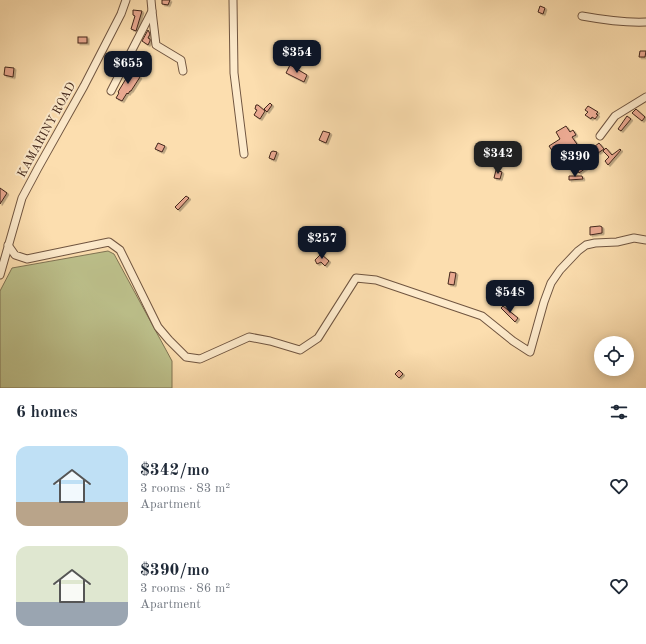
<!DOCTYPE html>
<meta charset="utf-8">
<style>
:root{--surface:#fff;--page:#f2f2f3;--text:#1f2937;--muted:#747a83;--accent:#111827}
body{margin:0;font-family:"Old Standard TT",serif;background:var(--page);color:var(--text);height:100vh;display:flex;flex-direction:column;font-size:15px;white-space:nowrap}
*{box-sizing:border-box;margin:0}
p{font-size:13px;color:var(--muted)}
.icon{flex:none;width:22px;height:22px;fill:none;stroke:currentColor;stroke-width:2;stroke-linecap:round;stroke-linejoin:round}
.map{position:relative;height:388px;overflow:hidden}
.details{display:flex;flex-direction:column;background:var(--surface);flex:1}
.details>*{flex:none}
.fabs{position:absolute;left:594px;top:336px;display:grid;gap:8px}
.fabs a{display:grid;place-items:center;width:40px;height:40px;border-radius:50%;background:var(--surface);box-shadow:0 2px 10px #0003;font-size:20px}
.price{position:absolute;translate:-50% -34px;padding:0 9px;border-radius:8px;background:var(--accent);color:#fff;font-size:13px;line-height:26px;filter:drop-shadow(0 1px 2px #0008)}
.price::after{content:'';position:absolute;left:50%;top:24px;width:12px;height:9px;margin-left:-6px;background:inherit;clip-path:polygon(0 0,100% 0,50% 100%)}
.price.selected{background:#222;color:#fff}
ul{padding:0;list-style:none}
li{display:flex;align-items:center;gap:12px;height:100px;padding:0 16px}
li span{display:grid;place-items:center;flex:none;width:112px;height:80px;border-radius:12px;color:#555}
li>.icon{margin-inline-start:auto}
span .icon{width:48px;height:48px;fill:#fffc;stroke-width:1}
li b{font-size:17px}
h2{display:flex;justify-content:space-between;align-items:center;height:48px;padding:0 16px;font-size:17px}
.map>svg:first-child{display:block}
.green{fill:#bdc18c;stroke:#807454}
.building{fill:#e9a890;stroke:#42271b;filter:url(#shadow)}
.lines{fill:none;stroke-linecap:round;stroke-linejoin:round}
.minor-casing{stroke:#705540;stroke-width:9}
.minor{stroke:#fdeacb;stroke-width:7}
.labels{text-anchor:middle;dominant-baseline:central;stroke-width:4;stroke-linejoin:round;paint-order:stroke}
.street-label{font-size:12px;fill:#42271b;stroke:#fdeacb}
</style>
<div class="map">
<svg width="646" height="388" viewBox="0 0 646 388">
<defs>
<filter id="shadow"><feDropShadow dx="2" dy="1.5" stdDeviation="0" flood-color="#0004"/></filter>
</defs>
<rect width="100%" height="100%" fill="#fcdeaf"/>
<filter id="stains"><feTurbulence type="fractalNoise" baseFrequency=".005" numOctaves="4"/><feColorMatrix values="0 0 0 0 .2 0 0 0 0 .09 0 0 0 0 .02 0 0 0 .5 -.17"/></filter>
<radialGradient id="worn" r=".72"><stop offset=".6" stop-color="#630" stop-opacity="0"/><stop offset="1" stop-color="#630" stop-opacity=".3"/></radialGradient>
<path class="green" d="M108,251l6,3 58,107v27h-172v-97l12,-23z"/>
<g class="building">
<path d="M162,0h8l-2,5 -6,-1z"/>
<path d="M540,6l5,2 -2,6 -5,-2z"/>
<path d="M133,10l9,1 -6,20 -5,-2 4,-13 -2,-1z"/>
<path d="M148,30l2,4 -2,4 2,1v2l-2,4 -6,-4z"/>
<rect x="78" y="37" width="9" height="6"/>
<path d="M640,51h6l-1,6h-6z"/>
<path d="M290,65l17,10 -3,7 -18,-9z"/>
<path d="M5,67l9,1 -1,9 -9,-2z"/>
<path d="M127,70l13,7 -9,14h-1l-2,3 -1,-1 -5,8 -6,-3 3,-5 -1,-1 9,-15 -2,-1z"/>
<path d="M270,103l2,2 -5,7 -3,-3z"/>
<path d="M256,105h2l7,6 -5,8 -6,-4 3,-5 -2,-1z"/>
<path d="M588,106l10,6 -2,2 2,1 -3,4 -3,-2 -1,2 -6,-4 3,-3 -3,-2z"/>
<path d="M636,109l9,8 -3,4 -10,-8z"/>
<path d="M627,116l4,3 -10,12 -3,-2z"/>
<path d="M566,126l4,6 3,-2 3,5 -4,2 7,10 -8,5 5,8 4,-3 6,9v2l-7,5 -15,-24 -9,6 -6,-9 11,-7 -4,-7z"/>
<path d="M323,131l7,2 -4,10 -7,-3z"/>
<path d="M158,143l7,3 -3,6 -7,-3z"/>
<path d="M599,143l5,6 -6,4 -4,-6z"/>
<path d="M606,148l6,7 8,-6 1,1 -13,15 -3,-4 4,-4 -6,-6z"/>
<path d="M273,151l4,1 -3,8 -5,-2 2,-6z"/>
<path d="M496,170l6,2 -2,7 -6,-1z"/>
<path d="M569,176h13l1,3 -14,1z"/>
<path d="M0,188l7,5 -7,11z"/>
<path d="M186,196l3,2 -11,12 -3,-3z"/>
<path d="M600,226l2,1v6l-12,2v-8z"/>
<path d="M321,254l8,7 -4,5 -4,-4 -4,2 -2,-4z"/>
<path d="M450,272l6,1 -2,12 -6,-1z"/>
<path d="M503,306l15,12 -3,4 -14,-14z"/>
<path d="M399,370l4,4 -4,4 -4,-4z"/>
</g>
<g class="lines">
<defs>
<g id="minor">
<path d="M233,0l1,73 10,81"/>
<path d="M152,11l4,34 25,15 2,11"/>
<path d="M582,16c22,4 42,7 64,6"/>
<path d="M111,91l41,-80 -1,-11"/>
<path d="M600,136l15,-20 31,-19"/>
<path d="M8,245l7,10 12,4 82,-17 11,8 38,77 11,13 17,17 14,2 49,-22 21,4 30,9 18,-12 38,-60 20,2 106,36 31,25 17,11 14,-50 7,-19 9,-13 18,-19 8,-6 9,-2 22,-1 17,-4 12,2"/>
<path d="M0,275l22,-77 16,-30 46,-82 37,-72 5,-14"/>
</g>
</defs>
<use href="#minor" class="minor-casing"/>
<use href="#minor" class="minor"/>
</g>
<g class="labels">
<g class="street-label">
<text transform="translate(47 130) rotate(-61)">KAMARINY ROAD</text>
</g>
</g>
<rect width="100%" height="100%" filter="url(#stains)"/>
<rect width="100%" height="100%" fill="url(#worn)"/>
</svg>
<div class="fabs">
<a><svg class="icon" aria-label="locate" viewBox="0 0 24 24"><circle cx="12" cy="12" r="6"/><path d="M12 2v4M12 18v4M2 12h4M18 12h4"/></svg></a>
</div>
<b class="price" style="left:297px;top:74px">$354</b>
<b class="price" style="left:128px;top:85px">$655</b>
<b class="price selected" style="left:498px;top:175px">$342</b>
<b class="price" style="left:575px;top:178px">$390</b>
<b class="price" style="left:322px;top:260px">$257</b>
<b class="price" style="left:510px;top:314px">$548</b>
</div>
<section class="details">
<h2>6 homes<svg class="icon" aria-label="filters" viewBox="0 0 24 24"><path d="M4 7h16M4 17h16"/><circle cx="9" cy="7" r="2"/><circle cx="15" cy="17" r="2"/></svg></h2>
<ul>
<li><span style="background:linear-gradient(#bfe0f5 70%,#b9a48a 0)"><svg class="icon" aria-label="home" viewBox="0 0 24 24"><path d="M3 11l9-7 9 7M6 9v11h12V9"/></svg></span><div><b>$342/mo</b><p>3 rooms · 83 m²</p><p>Apartment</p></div><svg class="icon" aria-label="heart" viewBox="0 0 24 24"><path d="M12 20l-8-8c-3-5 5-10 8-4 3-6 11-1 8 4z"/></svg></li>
<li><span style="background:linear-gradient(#dfe7d0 70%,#9aa5b1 0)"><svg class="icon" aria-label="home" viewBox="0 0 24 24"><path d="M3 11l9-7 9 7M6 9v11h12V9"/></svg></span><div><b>$390/mo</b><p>3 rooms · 86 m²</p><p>Apartment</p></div><svg class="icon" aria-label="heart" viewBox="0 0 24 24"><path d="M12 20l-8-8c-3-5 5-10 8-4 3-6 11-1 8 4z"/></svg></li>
</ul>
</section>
